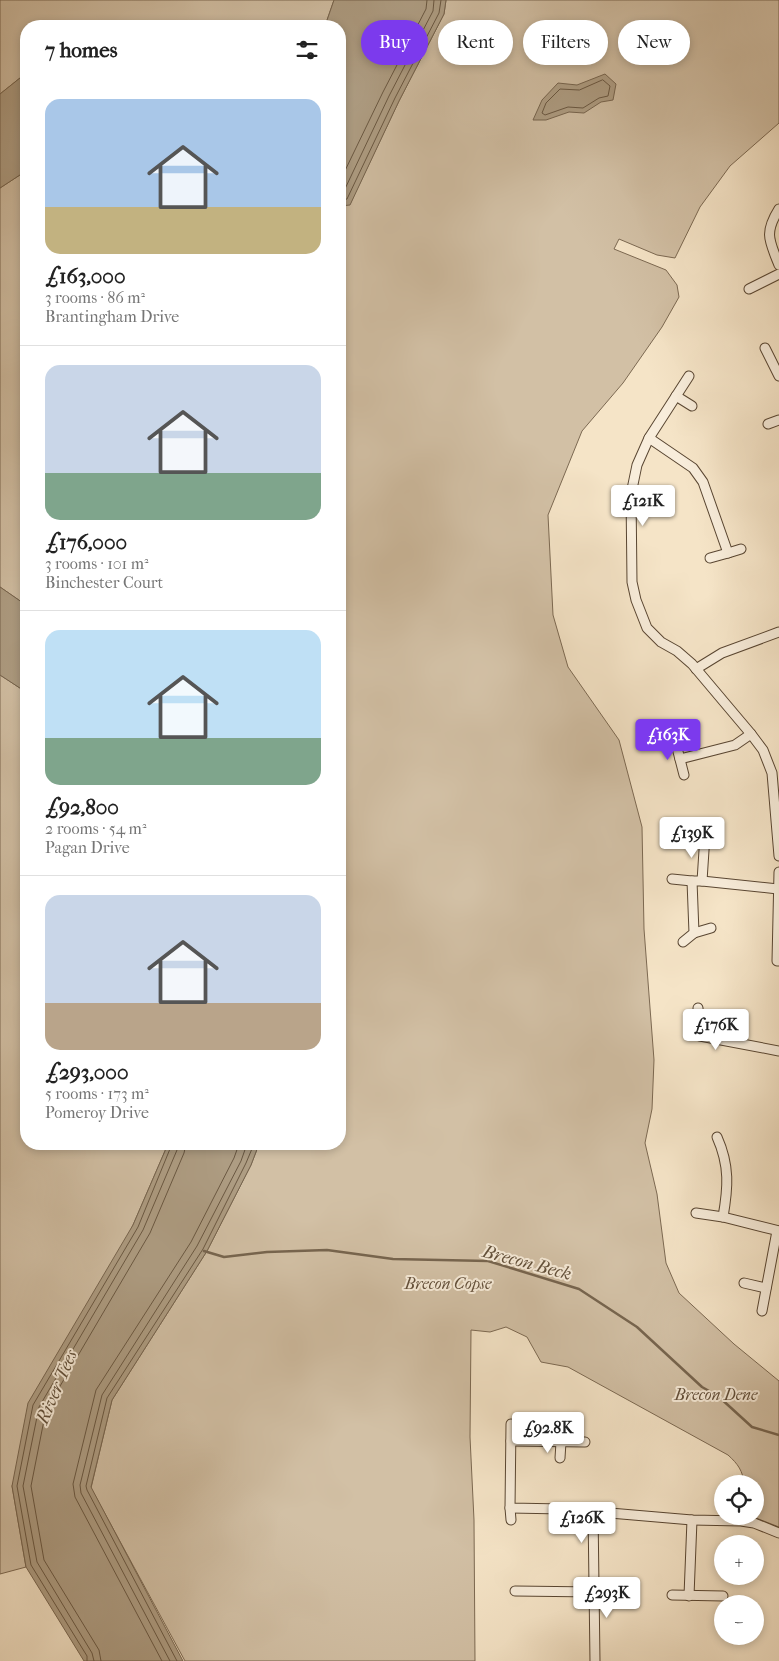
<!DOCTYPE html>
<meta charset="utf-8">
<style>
:root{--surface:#fff;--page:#f6f6f6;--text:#222;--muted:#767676;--line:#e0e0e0;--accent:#7c3aed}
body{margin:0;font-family:"IM FELL French Canon",serif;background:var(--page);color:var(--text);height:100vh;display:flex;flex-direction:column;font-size:19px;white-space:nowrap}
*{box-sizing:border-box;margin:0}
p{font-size:16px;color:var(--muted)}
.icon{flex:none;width:28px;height:28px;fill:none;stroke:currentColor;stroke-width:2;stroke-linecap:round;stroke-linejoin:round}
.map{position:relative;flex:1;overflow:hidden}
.side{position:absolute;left:20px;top:20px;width:326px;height:1130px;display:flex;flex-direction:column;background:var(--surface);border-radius:20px;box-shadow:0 2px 8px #0003}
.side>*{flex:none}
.banner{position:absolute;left:361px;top:20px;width:342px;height:45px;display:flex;gap:10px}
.fabs{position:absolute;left:714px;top:1475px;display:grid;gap:10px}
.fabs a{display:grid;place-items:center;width:50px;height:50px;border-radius:50%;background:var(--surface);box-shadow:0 2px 8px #0003;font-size:25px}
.price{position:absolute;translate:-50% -42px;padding:0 11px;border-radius:5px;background:#fff;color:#222;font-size:16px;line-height:32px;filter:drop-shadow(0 1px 2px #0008)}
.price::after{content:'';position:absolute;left:50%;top:30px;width:15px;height:11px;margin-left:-8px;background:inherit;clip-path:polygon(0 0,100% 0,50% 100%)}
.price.active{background:var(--accent);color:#fff}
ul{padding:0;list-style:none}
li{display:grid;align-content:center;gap:10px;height:265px;padding:0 25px}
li+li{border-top:1px solid var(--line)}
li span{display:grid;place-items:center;height:155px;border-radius:15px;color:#555}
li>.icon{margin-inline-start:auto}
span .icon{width:90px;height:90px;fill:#fffc;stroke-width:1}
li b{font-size:21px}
h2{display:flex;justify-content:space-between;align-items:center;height:60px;padding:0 25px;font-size:21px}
.tag{padding:0 18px;border-radius:22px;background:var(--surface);box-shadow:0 2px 8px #0003;font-size:18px;line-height:45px}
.tag.active{background:var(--accent);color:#fff}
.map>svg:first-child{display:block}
.green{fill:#d2c0a5;stroke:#7c6952}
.water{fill:#ae9d83;stroke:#77654f}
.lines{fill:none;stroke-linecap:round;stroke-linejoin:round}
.shore{stroke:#6a5842;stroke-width:1}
.stream{stroke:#77654f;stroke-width:2.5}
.minor-casing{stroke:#594632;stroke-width:11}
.minor{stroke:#f8eddb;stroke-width:9}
.labels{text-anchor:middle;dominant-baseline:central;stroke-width:4;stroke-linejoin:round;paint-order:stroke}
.park-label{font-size:16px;font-style:italic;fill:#624f3a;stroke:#f8eddb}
.water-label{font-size:18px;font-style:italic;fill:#63513b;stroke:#f8eddb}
</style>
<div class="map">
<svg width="779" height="1661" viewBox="0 0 779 1661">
<rect width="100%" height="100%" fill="#f5e4c7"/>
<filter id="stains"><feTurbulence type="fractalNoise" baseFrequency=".004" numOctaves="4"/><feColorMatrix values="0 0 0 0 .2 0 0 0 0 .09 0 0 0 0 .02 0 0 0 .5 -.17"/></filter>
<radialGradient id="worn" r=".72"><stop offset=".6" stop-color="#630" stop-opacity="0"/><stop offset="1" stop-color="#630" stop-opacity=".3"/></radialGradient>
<g class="green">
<path d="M0,0h334l-9,26h-299v50l-6,2 -20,16z"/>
<path d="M446,0h333v123l-49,43 -30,41 -25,51 -18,-3 -38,-16 -5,10 52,21 11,15 2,12 -17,30 -39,56 -41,48 -34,84 5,100 15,52 51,73 23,87 2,102 10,131 -2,49 -7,34 12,51 9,69 13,30 55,51 45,37v146l-28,-11h4v-32h-11c-1,-13 -6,-20 -16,-29l-160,-88 -27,-5 -14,-25 -21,-10 -16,5 -19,-2 -1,107 4,83 1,141h-290l-94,-173 21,-88 95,-149 44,-86 8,-21h81v-938l10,-2 49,-103 45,-87z"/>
<path d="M26,171v434l-26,-18v-399z"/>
<path d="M0,675l26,17v452h142l-35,81 -121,261 14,81 -26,7z"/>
</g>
<g class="water">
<path d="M334,0h112l-2,14 -45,87 -49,104 -10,1v-180h-15z"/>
<path d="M605,74l11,10 -3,16 -12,2 -17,11 -15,-1 -23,8h-13l9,-20 16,-17 19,2z"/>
<path d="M26,76v95l-26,17v-94l20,-16z"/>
<path d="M0,587l26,18v87l-26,-17z"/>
<path d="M168,1144h91l-8,21 -44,86 -95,149 -21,87 92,174h-99l-58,-94 -14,-81 16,-83 105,-178z"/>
</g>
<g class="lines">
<g class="shore">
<path d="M603,80l7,6 -2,10 -9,2 -16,10 -15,-1 -23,8 -3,-2 4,-10 14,-14 19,1z"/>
<path d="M340,181l43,-89 43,-83 1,-9"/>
<path d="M340,195l3,-2 46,-97 44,-85 1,-11"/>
<path d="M340,201l7,-2 48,-101 44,-85 2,-13"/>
<path d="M87,1661v-5l-56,-91 -14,-79 16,-81 105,-178 34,-83"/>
<path d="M94,1661l-2,-8 -55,-91 -14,-76 16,-79 104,-177 34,-80 1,-6"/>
<path d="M101,1661l-2,-11 -55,-90 -13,-74 15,-76 104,-177 34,-80 2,-9"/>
<path d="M162,1661l-87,-164 -2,-13 23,-94 95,-148 43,-84 5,-14"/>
<path d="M170,1661l-89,-168 -1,-8 22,-90 95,-149 44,-85 6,-17"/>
<path d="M177,1661l-90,-171 -1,-4 21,-88 96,-149 43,-86 8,-19"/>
</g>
<path class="stream" d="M204,1251l20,6 43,-5 60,-2 66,9 95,2 91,28 58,38 65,60 16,9 34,31 27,8"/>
<defs>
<g id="minor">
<path d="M779,209c-15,24 -10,31 0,56"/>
<path d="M749,289l30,-15"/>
<path d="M765,348l14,28"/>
<path d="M689,376l-40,62 -12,27 -6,29 1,88 4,18 11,28 14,14 16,9 15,13 59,70 12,16 9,23 7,83"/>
<path d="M676,396l16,10"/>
<path d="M768,424l11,-4"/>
<path d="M649,438l44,30 10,14 25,71 13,-4"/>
<path d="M710,558l18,-5"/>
<path d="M696,669l26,-16 57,-21"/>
<path d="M675,740l9,35"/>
<path d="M680,759l55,-14 16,-11"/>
<path d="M691,830l14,5 -3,46"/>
<path d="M705,835l13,-3"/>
<path d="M779,872l-2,89h2"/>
<path d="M672,879l20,2h10l76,8"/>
<path d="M694,933l17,-5"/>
<path d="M683,942l11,-9 -2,-52"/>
<path d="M698,1008l2,28 79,15"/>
<path d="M717,1137c13,29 11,51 6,80"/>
<path d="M696,1213l27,4 56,14"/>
<path d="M744,1283l22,5"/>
<path d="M762,1311l15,-80"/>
<path d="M511,1424l-1,84 53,1 129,11 49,1 13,2 25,10"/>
<path d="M511,1441l74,1"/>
<path d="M560,1458l1,-16"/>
<path d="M510,1508l1,12"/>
<path d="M593,1511l2,150"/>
<path d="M515,1591l80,1"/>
<path d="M672,1595l51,1"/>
<path d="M689,1596l3,-76"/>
</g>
</defs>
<use href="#minor" class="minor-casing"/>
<use href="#minor" class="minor"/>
</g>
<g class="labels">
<g class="park-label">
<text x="448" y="1283">Brecon Copse</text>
<text x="716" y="1394">Brecon Dene</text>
</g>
<g class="water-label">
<text transform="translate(527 1263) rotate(15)">Brecon Beck</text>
<text transform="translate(57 1387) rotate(-67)">River Tees</text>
</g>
</g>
<rect width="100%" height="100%" filter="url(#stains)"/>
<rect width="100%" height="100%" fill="url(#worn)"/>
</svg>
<div class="fabs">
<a><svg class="icon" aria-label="locate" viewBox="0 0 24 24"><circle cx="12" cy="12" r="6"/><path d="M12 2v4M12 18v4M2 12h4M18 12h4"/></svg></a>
<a>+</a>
<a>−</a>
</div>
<b class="price" style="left:643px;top:527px">£121K</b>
<b class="price active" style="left:668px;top:761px">£163K</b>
<b class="price" style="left:692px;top:859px">£139K</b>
<b class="price" style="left:716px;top:1051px">£176K</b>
<b class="price" style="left:548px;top:1454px">£92.8K</b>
<b class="price" style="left:582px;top:1544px">£126K</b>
<b class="price" style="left:607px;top:1619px">£293K</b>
<div class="banner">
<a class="tag active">Buy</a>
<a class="tag">Rent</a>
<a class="tag">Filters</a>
<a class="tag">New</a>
</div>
<section class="side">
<h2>7 homes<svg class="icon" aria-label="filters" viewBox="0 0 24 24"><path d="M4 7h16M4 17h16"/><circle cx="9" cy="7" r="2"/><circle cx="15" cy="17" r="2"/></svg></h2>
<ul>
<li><span style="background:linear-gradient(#a9c7e8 70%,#c2b280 0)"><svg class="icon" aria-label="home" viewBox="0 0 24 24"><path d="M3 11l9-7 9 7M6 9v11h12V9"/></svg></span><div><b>£163,000</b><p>3 rooms · 86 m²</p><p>Brantingham Drive</p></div></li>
<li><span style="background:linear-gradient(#c9d6e8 70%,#7fa58c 0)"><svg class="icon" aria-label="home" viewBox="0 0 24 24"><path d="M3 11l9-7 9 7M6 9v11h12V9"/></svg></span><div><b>£176,000</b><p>3 rooms · 101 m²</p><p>Binchester Court</p></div></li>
<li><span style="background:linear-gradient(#bfe0f5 70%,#7fa58c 0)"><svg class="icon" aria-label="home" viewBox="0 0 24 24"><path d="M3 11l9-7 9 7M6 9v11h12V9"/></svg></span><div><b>£92,800</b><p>2 rooms · 54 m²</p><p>Pagan Drive</p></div></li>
<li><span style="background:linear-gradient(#c9d6e8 70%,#b9a48a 0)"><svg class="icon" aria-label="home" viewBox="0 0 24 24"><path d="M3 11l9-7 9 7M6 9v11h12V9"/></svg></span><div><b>£293,000</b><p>5 rooms · 173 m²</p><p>Pomeroy Drive</p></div></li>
</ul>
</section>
</div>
